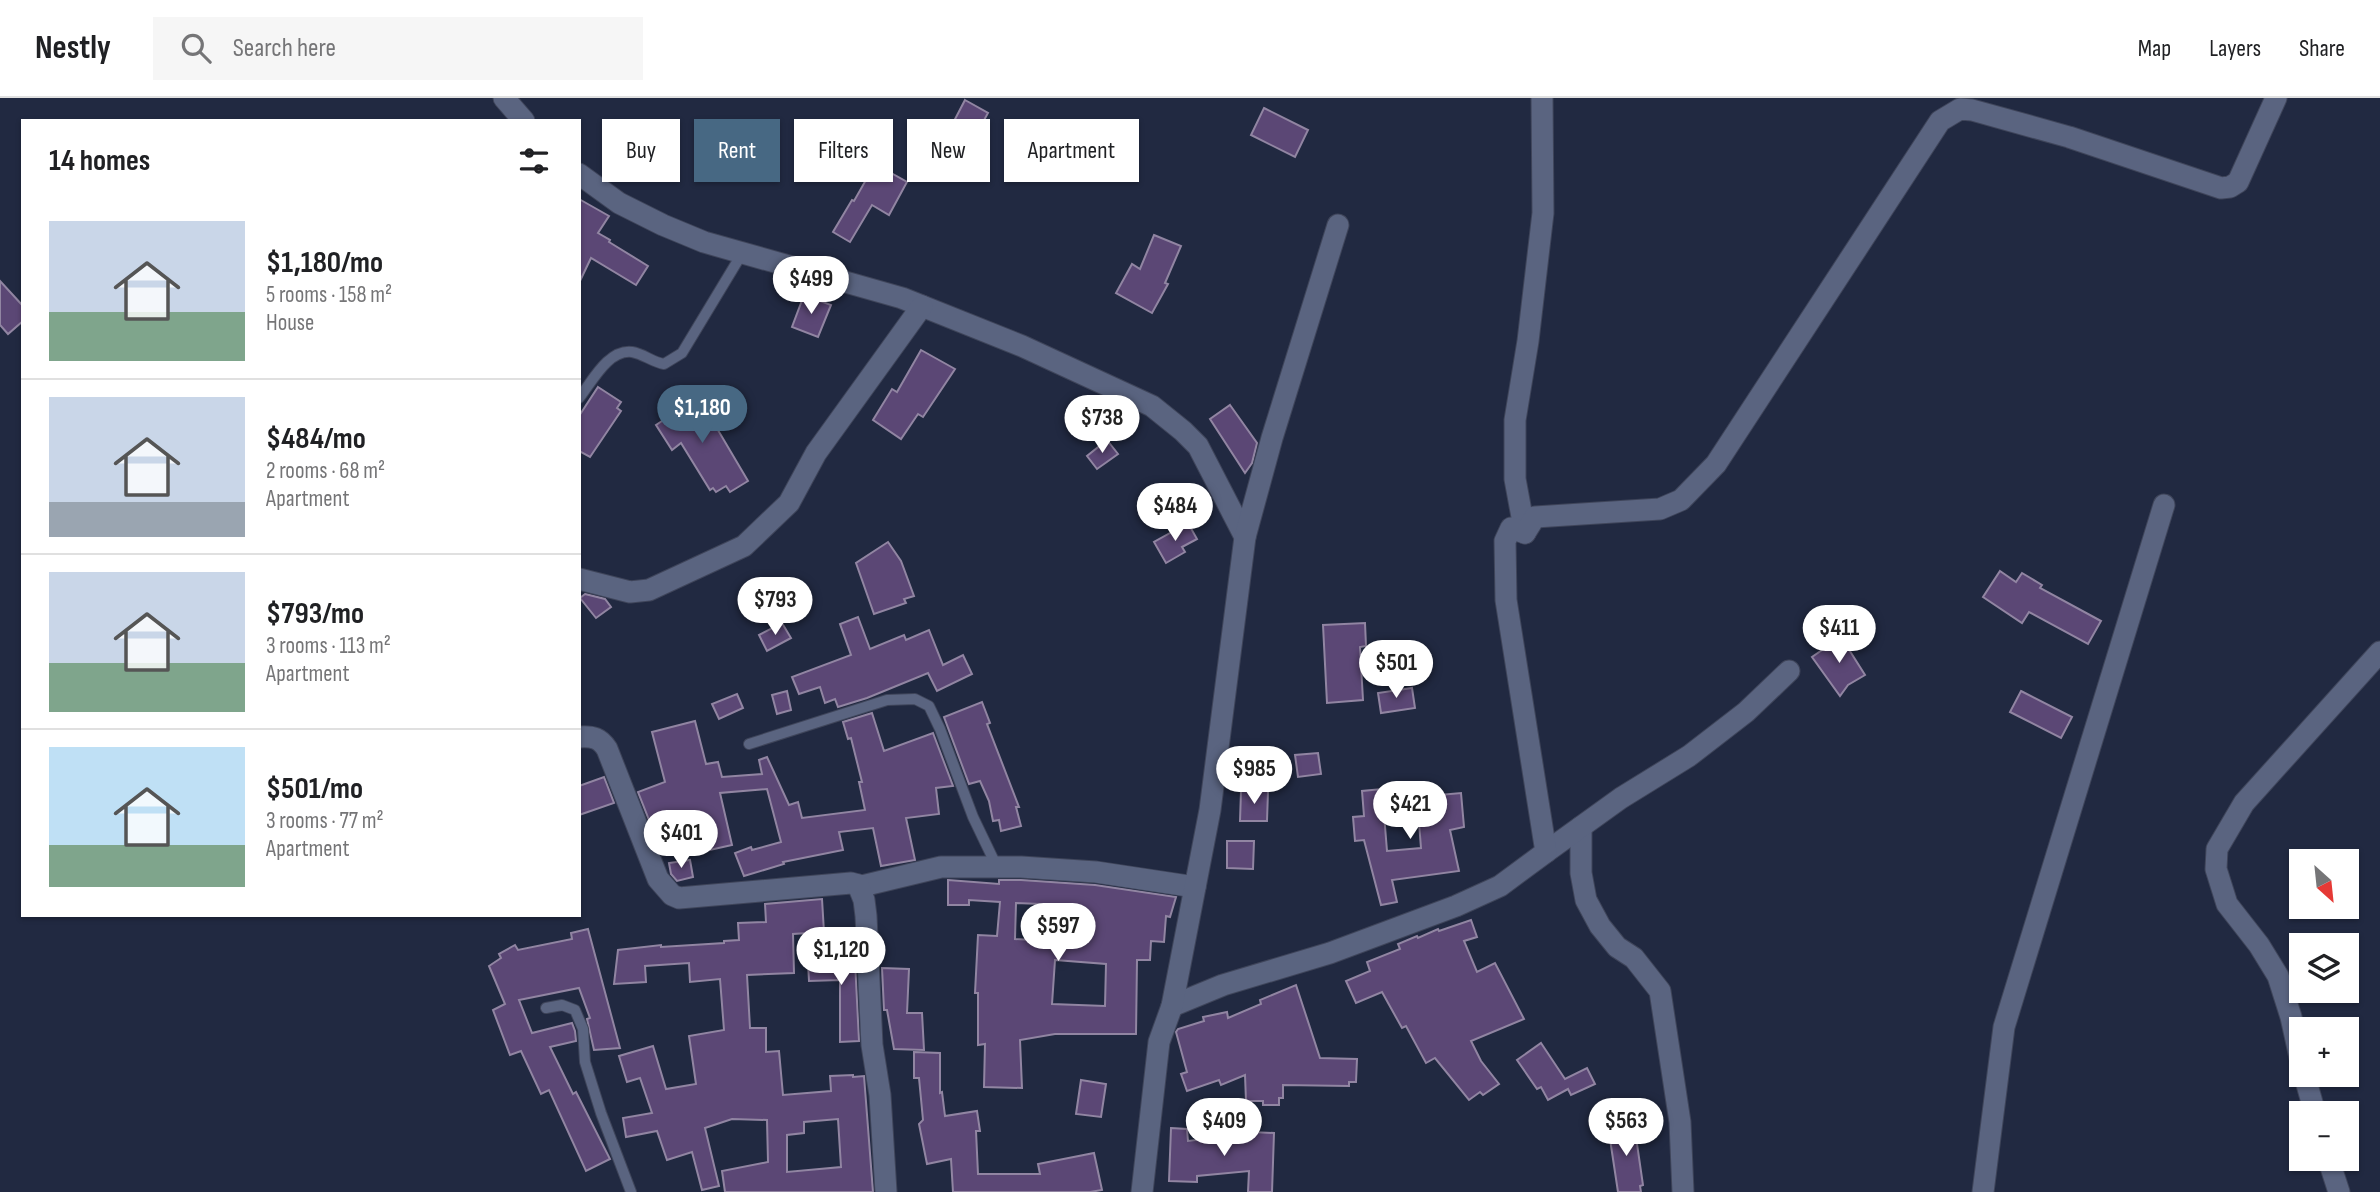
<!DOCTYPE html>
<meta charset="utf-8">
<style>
:root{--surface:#fff;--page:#f6f6f6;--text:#202124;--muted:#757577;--line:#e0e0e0;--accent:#476883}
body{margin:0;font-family:"Sofia Sans Condensed",sans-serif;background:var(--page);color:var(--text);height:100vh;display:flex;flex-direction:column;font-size:26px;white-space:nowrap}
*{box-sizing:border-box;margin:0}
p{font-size:23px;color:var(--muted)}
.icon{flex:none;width:38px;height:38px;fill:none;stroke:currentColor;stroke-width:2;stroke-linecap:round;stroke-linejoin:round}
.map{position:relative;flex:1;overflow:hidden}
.side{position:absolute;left:21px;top:21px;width:560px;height:798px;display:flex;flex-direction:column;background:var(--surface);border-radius:0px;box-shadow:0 2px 5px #0004}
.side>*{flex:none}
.banner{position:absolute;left:602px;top:21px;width:665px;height:63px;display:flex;gap:14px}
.needle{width:46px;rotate:153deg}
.fabs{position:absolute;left:2289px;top:751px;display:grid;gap:14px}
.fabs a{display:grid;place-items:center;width:70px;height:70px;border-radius:0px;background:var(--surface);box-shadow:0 2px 5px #0004;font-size:35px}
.price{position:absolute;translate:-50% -60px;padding:0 16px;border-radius:24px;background:#fff;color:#222;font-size:23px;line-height:46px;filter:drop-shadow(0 2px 4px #0008)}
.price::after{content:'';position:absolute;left:50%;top:42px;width:21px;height:16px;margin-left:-10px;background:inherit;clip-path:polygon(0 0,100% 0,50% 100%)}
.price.current{background:var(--accent);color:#fff}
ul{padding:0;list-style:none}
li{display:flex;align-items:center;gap:21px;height:175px;padding:0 28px}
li+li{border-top:2px solid var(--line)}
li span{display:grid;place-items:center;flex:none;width:196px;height:140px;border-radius:0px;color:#555}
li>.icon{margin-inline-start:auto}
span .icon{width:84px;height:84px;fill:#fffc;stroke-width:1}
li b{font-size:30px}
h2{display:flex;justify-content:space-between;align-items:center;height:84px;padding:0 28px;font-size:30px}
.chip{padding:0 24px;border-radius:0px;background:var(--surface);box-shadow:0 2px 5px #0004;font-size:24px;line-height:63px}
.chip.current{background:var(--accent);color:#fff}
header{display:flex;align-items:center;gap:42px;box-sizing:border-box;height:98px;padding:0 35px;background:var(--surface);border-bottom:2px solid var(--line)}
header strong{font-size:33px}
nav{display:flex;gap:38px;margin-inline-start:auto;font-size:24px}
.search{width:490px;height:63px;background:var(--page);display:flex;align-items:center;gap:18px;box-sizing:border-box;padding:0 24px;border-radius:0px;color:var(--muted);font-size:26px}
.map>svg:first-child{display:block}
.building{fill:#5b4775;stroke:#9185a2;stroke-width:2;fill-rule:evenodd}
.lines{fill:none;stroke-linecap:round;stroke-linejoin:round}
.lane-casing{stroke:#3f455a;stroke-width:12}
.street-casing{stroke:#3f455a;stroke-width:23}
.lane{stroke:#5a6480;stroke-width:10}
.street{stroke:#5a6480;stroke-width:21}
</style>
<header>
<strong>Nestly</strong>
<div class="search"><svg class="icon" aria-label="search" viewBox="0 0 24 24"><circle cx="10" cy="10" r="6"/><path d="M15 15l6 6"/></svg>Search here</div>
<nav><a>Map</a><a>Layers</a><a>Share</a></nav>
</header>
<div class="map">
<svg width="2380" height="1094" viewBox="0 0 2380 1094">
<rect width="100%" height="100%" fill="#212941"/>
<g class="building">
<path d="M965,2l23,13 -12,22 -23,-12z"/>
<path d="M1264,10l44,22 -13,27 -44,-22z"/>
<path d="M875,66l32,18 -18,33 -17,-10 -22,37 -17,-10 19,-32 2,1z"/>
<path d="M579,101l30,17 -11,17 12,7 -1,2 39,24 -12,19 -45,-27 -12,25z"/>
<path d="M1154,137l27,11 -16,37 3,1 -16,29 -36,-20 16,-29 8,5z"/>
<path d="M0,183l23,25v15l-15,13 -8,-9z"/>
<path d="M804,197l27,10 -13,32 -26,-10z"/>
<path d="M921,252l34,19 -32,48 -5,-3 -17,25 -28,-19 19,-31 5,3z"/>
<path d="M598,289l23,15 -4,6 4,3 -31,46 -11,-6v-35z"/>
<path d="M682,299l7,10 8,-6 18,24 33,56 -18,11 -4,-6 -10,6 -3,-4 -3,2 -29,-47 -9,7 -16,-25 9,-6 -4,-7z"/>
<path d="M1230,307l27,38 -5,20 -7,10 -35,-54z"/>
<path d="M1107,342l11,14 -21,15 -10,-13z"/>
<path d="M1188,425l9,16 -15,8 3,5 -19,11 -12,-21z"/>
<path d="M888,444l13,19 13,35 -10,3 2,4 -32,11 -18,-51z"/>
<path d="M2000,473l16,11 6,-9 20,12 -2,3 61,33 -13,23 -59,-32 -7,11 -39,-26z"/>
<path d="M585,496l20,5 6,8 -15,11 -16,-20z"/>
<path d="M858,519l12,32 34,-14 2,5 23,-10 14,35 20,-10 9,19 -35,17 -9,-18 -61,25 -29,9 -3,-8 -10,4 -5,-16 -21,7 -7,-17 59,-22 -11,-31z"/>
<path d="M782,525l9,15 -24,13 -8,-16z"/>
<path d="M1365,525l1,23 -6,1 3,53 -36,3 -4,-78z"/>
<path d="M1841,539l24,38 -17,10 -8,11 -28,-39z"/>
<path d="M1412,590l3,20 -34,5 -3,-20z"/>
<path d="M787,593l4,19 -14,4 -5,-19z"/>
<path d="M2021,593l51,26 -11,21 -51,-26z"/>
<path d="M737,596l6,14 -24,11 -7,-15z"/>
<path d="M982,604l8,21 -3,1 32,83h-3l5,19 -20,5 -2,-11 -6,1 -4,-20 -9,-20 -11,3 -25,-67z"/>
<path d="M872,615l12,38 49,-18 20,53 -17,2 3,26 -33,4 9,42 -34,6 -8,-38 -34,4 4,18 -60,12 1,2 -40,12 -9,-23 16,-6 1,3 29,-8 -14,-53 -47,4 12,52 -36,8 -7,-30 -34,12 -17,-43 27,-10 -13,-50 43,-11 11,43 12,-2 4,15 40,-3 -3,-14 8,-3 22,48 9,-3 4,16 63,-8 -6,-28h3l-11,-44 -3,1 -5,-17z"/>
<path d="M1318,655l3,21 -23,3 -3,-22z"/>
<path d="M604,679l10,26 -35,12v-29z"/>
<path d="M1382,691l5,62 34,-3 -4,-51 44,-4 3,34 -14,3 9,41 -67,9 5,22 -16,3 -17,-65 -9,1 -2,-24 11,-1 -2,-25z"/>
<path d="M1241,693h27l-1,30h-27z"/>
<path d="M1227,743h27l-1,28 -26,-1z"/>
<path d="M690,762l3,17 -16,4 -6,-7 -2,-11z"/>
<path d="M948,782l51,4v-4h22l74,5 81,12 -6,20 -4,-1 -2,26 -13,-1 -1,19h-13l-1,74h-81l-35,6 2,48 -38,-1 1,-43 -7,1v-52h-3l3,-58 19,1 3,-34 -31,-2v5h-21zM1016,805l49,2 -2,37 -48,-3zM1055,862l51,4 -1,42 -53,-2z"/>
<path d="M822,801l2,33 -31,2 1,39 -47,2 3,53h16v24l13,-1 4,44 48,-4 -1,-15 23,-1v2l11,-1 9,116h-148l-3,-21 46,-9 -1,-42 -35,-1 -27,9 14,58 -17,4 -10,-38 -25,8 -10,-29 -31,6 -3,-19 29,-5 -12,-35 -13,4 -8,-26 34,-10 13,43 30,-5 -7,-48 35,-6 -4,-51 -30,3 -1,-19 -44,3 1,16 -32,2 4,-34 43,-5v2l63,-4v-2l15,-1 -1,-17 28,-1 -1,-18zM838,1021l3,48 -54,5v-37l17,-2v-11z"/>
<path d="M1471,822l6,17 -13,4 13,31 18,-9 29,56 -53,22 10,20 18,23 -16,11 -3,-3 -11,8 -34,-42 -9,5 -20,-37 -4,2 -20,-36 -26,11 -10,-22 24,-10 -3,-9 33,-13 -2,-5 19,-8 1,2 20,-9 1,2z"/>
<path d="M588,831l32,119 -26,2 -7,-31 3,-1 -11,-30 -60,12 13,33 40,-10 3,8 1,10 -26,6 23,47 3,-2 34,67 -24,12 -37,-81 -8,4 -20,-43 -11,4 -17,-45 12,-6 -16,-38 12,-8 -2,-4 16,-9 3,5 54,-11 -1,-6z"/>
<path d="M852,848l1,15h2l4,80 -19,1v-62l-31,1 -1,-18 20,-1v-14z"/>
<path d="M882,870l27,1 -2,44h15l2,37 -30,-1 -7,-39h-3z"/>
<path d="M1296,887l24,73 37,1 -1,23h-7v4l-66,-1v13h-4v7h-16v-4h-17l-1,-26 -24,10 -2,-5 -32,11 -6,-17 6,-2 -11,-40 2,-3 26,-8 -1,-4 24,-5 1,6 33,-14 -1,-4z"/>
<path d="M1541,945l24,36 22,-11 8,16 -24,11 -3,-6 -20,11 -7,-13 -4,2 -20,-29z"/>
<path d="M914,954l26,1v40l2,-1 3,24 32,-5 3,20h-4l2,43h62l-2,-10 56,-11 8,37 -12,2h-137l-2,-33 -24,5 -8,-40 4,-4 -4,-42h-5z"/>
<path d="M1081,982l25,4 -5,33 -25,-3z"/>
<path d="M1631,1026l1,7 3,-1 8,55 -3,1 1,6h-23l-10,-66z"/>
<path d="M1171,1030l16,1 1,12 43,-5v-5l43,2 -2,59h-24l1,-21 -52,5v6l-28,-1z"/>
</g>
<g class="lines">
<defs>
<g id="lane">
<path d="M579,300c13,-16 29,-49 53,-46 12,2 20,10 32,12l18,-11 61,-101"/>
<path d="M749,646l138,-44 28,-1 14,7 11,23 33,88 24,50"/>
<path d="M546,910l16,-3 13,5 8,19 2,33 16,51 30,79"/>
</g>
<g id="street">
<path d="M504,0l20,23"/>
<path d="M579,76l40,29 44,22 41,17 198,56 120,48 130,60 31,25 15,15 47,91"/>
<path d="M1525,435l-10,-54v-59l13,-79 15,-128 -1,-115"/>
<path d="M579,481l51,13 19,-2 95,-44 45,-43 27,-50 106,-147"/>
<path d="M579,639c14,-1 21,1 28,12l51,130 14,16 7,3 172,-15 11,3 79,-19h80l75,5 99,15"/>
<path d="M1581,729v46l5,27 14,26 17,21 17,11 26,33 20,131 3,70"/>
<path d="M1546,754l75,-54 68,-42 57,-44 43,-41"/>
<path d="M858,787l6,15 2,16 6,129 8,50 6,97"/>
<path d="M1172,908l51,-21 107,-32 126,-47 44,-20 46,-34 -40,-252 -1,-59 6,-13 14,5 10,-16 125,-8 21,-9 35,-36 224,-343 20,-12 12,1 97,27 152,51 9,-1 8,-5 38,-84"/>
<path d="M2301,964l-10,-45 -13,-41 -19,-31 -32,-41 -11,-35 1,-20 27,-46 136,-151"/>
<path d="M2304,976l11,39"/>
<path d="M2328,1060l11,34"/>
<path d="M1142,1094l17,-150 13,-36 38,-196 35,-273 27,-99 66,-213"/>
<path d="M1983,1094l21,-165 160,-522"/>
</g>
</defs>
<use href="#lane" class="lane-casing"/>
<use href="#street" class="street-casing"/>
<use href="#lane" class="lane"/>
<use href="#street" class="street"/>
</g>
</svg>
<div class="fabs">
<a><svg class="needle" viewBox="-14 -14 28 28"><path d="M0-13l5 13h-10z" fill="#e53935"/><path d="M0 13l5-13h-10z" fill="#757577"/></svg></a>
<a><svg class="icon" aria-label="layers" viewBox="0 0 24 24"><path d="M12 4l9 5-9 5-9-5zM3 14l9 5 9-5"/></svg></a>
<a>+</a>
<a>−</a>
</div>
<b class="price" style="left:811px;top:218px">$499</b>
<b class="price current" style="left:702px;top:347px">$1,180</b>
<b class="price" style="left:1102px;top:357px">$738</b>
<b class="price" style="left:1175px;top:445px">$484</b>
<b class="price" style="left:775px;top:539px">$793</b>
<b class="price" style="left:1839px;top:567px">$411</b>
<b class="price" style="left:1396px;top:602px">$501</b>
<b class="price" style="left:1254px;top:708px">$985</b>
<b class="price" style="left:1410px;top:743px">$421</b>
<b class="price" style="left:681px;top:772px">$401</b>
<b class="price" style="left:1058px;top:865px">$597</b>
<b class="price" style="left:841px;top:889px">$1,120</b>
<b class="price" style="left:1224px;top:1060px">$409</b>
<b class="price" style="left:1626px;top:1060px">$563</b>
<div class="banner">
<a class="chip">Buy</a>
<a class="chip current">Rent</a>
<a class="chip">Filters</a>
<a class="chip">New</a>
<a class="chip">Apartment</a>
</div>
<section class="side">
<h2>14 homes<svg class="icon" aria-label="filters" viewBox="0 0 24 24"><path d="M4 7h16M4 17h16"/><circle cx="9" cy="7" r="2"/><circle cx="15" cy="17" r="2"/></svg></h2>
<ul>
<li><span style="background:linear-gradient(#c9d6e8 65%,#7fa58c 0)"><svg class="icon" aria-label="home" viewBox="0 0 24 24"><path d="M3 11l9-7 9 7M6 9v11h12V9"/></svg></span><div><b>$1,180/mo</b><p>5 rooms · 158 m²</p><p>House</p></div></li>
<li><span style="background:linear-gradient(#c9d6e8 75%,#9aa5b1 0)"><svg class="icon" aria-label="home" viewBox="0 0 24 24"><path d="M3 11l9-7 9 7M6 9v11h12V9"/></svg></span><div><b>$484/mo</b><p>2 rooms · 68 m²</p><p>Apartment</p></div></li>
<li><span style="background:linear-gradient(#c9d6e8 65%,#7fa58c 0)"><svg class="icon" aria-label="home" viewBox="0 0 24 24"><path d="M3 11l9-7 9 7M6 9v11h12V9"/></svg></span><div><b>$793/mo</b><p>3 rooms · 113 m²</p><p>Apartment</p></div></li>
<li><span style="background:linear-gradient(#bfe0f5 70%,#7fa58c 0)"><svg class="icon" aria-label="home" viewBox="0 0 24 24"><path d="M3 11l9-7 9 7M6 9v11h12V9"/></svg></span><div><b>$501/mo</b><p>3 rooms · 77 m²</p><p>Apartment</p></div></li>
</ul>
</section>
</div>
